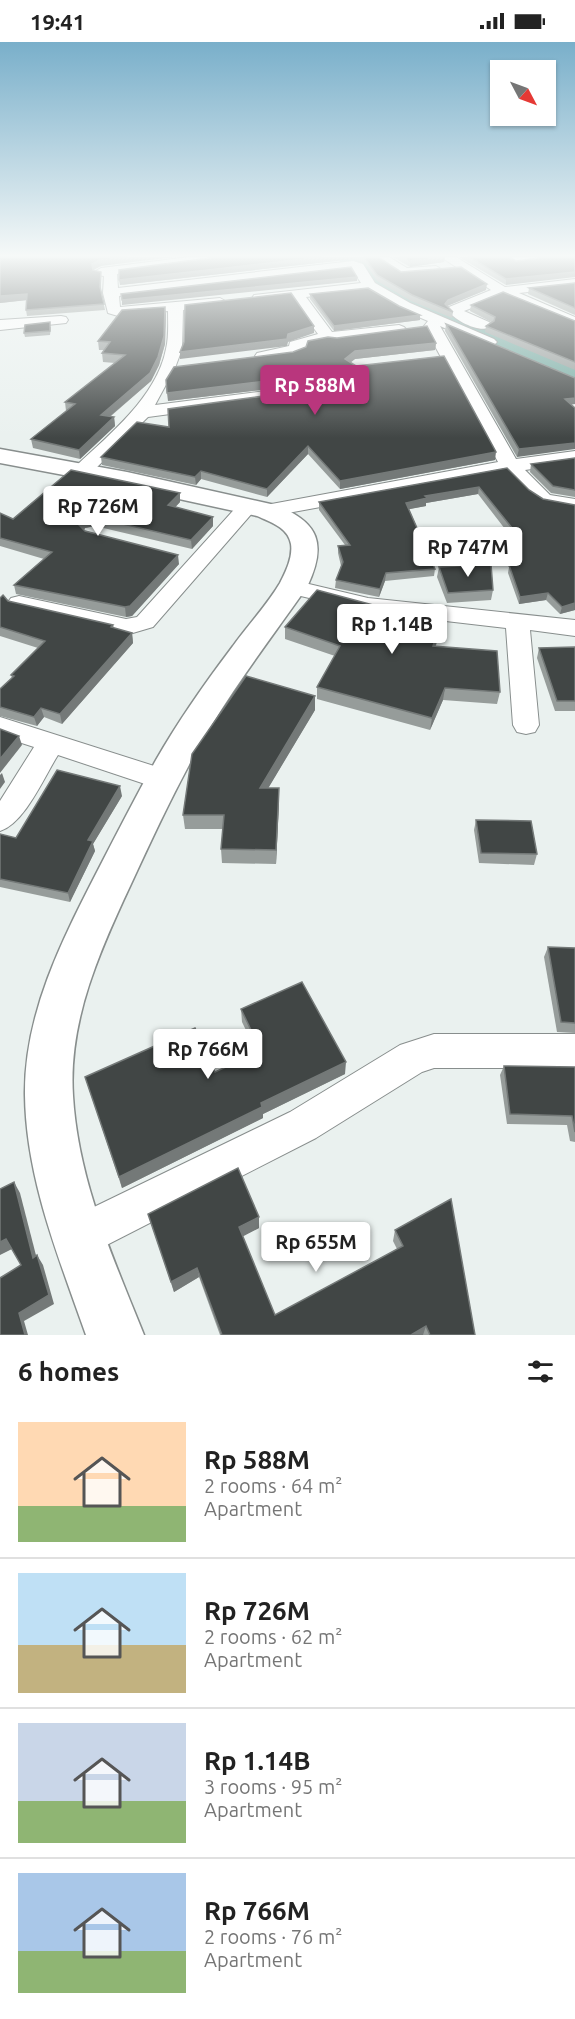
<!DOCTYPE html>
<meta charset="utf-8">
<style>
:root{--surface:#fff;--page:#f2f2f2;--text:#222;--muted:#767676;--line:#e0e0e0;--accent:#b9367d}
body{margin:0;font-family:Ubuntu,sans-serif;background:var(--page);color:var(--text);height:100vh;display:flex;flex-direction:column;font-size:22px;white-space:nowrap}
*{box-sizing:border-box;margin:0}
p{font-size:20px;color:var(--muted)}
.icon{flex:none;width:33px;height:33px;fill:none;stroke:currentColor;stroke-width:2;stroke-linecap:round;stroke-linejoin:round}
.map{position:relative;height:1293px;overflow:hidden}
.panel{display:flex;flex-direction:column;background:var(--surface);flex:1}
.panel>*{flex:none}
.needle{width:39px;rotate:131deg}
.buttons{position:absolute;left:490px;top:18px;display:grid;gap:12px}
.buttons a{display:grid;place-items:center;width:66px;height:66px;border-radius:0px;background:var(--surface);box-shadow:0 2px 4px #0004;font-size:30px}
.price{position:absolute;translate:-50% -51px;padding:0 14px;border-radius:6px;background:#fff;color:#222;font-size:20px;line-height:39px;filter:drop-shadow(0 2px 3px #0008)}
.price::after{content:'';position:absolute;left:50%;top:36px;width:18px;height:14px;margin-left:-9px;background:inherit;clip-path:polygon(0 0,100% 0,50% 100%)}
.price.current{background:var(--accent);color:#fff}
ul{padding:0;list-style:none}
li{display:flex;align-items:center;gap:18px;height:150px;padding:0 18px}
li+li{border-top:2px solid var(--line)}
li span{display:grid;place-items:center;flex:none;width:168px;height:120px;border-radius:0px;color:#555}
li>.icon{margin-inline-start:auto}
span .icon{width:72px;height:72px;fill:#fffc;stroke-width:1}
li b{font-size:26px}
h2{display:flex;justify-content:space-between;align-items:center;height:72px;padding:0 18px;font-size:26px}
.status{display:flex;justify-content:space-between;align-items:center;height:42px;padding:0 30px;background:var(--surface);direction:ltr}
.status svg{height:16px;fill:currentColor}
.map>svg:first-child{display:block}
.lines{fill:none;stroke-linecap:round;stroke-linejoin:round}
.river{fill:#72a79e;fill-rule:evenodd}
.street-casing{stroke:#888e8d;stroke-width:2}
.secondary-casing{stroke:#888e8d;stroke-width:3}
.street{fill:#fff;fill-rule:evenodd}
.secondary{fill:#fff;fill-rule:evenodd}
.wall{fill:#969c9a}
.shaded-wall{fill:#747978}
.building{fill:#414645;stroke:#747978;stroke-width:1.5}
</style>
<div class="status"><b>19:41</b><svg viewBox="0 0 49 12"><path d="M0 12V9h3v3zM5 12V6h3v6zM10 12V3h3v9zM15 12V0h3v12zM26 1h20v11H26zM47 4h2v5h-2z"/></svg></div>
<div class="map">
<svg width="575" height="1293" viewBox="0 0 575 1293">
<rect width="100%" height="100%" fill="#eaf1ef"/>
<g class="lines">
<path class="river" d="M335,215h27l43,32 170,71v20l-188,-79z"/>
<defs>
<g id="street">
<path d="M189,215h35l-7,4 -100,13 1,14 235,-27 10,3 12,19 35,20 84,36 3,3 -3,3 -5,2 -49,-21 76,133 59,-8v12l-50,7 25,25 25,4v12c-40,-3 -42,-11 -69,-38l-240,44 -7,-2 -3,-4 3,-4 7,-2 232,-43 -74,-136 4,-5 -28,-12 -32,-19 -62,7 26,35 67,-7 5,2 3,3 -3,3 -98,13 -1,6 -42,9 -6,-2 -2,-3 2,-3 32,-7 1,-4 28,-8 -26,-35 -33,3 -5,-1 -2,-3 2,-3 107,-12 -9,-14 -233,27 1,11 100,-9 7,4 -7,4 -37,4 -1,39 -7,19 -20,37 119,-15 6,1 3,4 -3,4 -6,1 -126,17 -57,56h-14l-3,-4 3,-4c33,-31 80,-69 89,-116 3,-12 2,-26 2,-38l-50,5 -10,-3 -5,-20 1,-17 -8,-1 -2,-3 7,-4z"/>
<path d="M374,215h15l18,11 29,-2 7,4 -7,4 -32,2z"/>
<path d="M441,215h15l49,30 70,-8v8l-56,6 56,24v9l-73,-30 -38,15 25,11 3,3 -3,3c-13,4 -34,-8 -42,-18l2,-3 42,-17z"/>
<path d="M502,215h48l-7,4 -28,4z"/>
<path d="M61,274l5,1 2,3 -2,3 -66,7v-10z"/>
<path d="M247,459l7,2 3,4 -3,4 -101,116 -27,8 -115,-27 -4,-5 4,-5 8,-2 107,23 11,-2 103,-114z"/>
<path d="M292,538l76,18 207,22v16l-45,-6 9,95 -4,7 -9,2 -9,-2 -4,-7 -7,-97 -138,-16 -84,-20 -3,-5 3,-5z"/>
<path d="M0,675l173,55 4,7 -4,7 -10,4 -105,-35c-14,22 -33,68 -58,76v-30l34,-54 -34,-11z"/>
<path d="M434,992h141v34h-141l-12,4 -106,66 -223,114 -15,6 -15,-6 -6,-15 6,-15 227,-110 110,-67z"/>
</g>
<path id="secondary" d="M0,407l127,23 148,33c45,17 52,40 32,82 -32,46 -67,91 -96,139 -30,50 -55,104 -80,158 -31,66 -63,137 -58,212 5,84 40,162 71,239h-58c-27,-77 -60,-156 -61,-240 -1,-81 37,-155 73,-225 19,-37 38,-74 58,-110 23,-40 49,-77 77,-114 15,-21 34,-41 47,-63 6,-12 13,-26 11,-39 -3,-17 -21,-22 -34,-28l-156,-34 -101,-19z"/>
</defs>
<use href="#street" class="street-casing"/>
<use href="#secondary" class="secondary-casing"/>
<use href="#street" class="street"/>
<use href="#secondary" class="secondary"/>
</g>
<g class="wall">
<path d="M0,215l101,9 -8,4 8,2v19l4,19 -78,6 -1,-6v-10l-26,3z"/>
<path d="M217,215h161l23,15 85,18 -39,16 6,6 -1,6 -41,-17 -34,-20 -12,-18 -11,-4 -234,26z"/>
<path d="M393,215h52l-1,5 -34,5z"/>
<path d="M459,215h50l7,4 -10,24z"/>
<path d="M575,241v32l-47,-21 1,-6z"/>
<path d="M310,252l89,12 21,9v5l-86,11 -24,-32z"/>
<path d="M471,263l104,16v49l-90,-38 1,-6 5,-4 -21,-11z"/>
<path d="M166,272l-1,30 -6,21 -8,16 -40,35 3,1 1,9 -35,33 -47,-11 -2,-9 35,-28 -1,-9 50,-39 -12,-1 -1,-9 2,-3h-5l-1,-9z"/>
<path d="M446,282l125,81 -54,52 -72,-126z"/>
<path d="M51,285l-1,8 -25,2 -1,-4z"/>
<path d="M337,296l99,5 -1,7 -80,9 -5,3 145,98 -155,29 -32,-35 -41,43 -66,-18 -5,6 -94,-20 -1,-8 68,-30 147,-38 1,-2 -2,-2 -6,-1 -141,17 125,-49z"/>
<path d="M575,416v39l-24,-4 -21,-21 1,-8z"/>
<path d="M507,426l22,22 14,9 32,111 -15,4 -14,-14 -27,4 -11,-31 1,-6 -5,-6 -8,-24 1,-7 8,-1 -27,-35 -52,9v3l-17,3 26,60 -1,7 -49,5 -6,16 -44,-9 1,-8 5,-14 -3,-13v-7l7,-1 -26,-35v-8z"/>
<path d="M180,451v9l-5,5 38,10v9l-21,23 -97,-23 -10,2 -1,2 95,34 -47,52 -6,1 -110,-23 -2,-9 30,-26 -44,-13v-33l13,6z"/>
<path d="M439,525l54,23 -2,10 -44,3 -10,-26z"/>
<path d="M0,556l8,3 105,24 1,3 18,5 1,10 -71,81 -18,-7 -7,9 -37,-10v-27l12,-11 -1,-3 27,-27 -38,-12z"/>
<path d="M373,563l69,12 -1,12 -6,17 65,46 -3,12 -54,-4 -13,30 -113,-31v-12l18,-31 -50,-17v-12z"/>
<path d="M575,605v64h-20l-18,-53 2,-10z"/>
<path d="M315,654v14l-47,78 11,14 -3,62 -54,-1 -1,-14 2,-20h-38l-2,-14z"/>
<path d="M122,754l-29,48 2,7 -25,51 -70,-15v-53l16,4z"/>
<path d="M476,778l61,34 -3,11 -55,-2 -5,-33z"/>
<path d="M548,905l27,1v85l-18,-1 -13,-75z"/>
<path d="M241,967l104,65 -82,40v4l-141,70 -37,-111 130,-5 42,-19 -15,-31z"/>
<path d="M504,1024l71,1v75l-5,-1 -3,-16 -60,-1 -7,-49z"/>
<path d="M148,1172l111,14 -17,8 33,79 122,-66 -4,-8 2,-11 80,105h-255l-21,-58 -25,15z"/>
</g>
<g class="shaded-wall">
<path d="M127,215h47l-73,9 -8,4 -1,-6 8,-4z"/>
<path d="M322,215h32v2l-234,26 -1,-5z"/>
<path d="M445,215l-1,5 -34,5v-6z"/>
<path d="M575,230v5l-69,8v-6z"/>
<path d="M357,235v4l-235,24v-5z"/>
<path d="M487,242l-1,6 -39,16 -2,4v-6l3,-4z"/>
<path d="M27,252l1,6 -28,3v-7z"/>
<path d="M165,265l1,7 -1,30 -6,21 -8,16 -49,42 -1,-8z"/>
<path d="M420,273v5l-86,11v-5z"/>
<path d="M314,284v7l-26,9 -1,4 -107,13v-7z"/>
<path d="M436,301l-1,7 -80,9 -10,8v-8l10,-8z"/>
<path d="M309,334v8l-141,17 -1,-8z"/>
<path d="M575,356v6l-12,2 2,-7z"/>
<path d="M114,375l1,9 -35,33 -1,-9z"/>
<path d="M575,401v6l-58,8 2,-8z"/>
<path d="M308,404v8l-41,43v-8z"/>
<path d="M496,410l-1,8 -155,29v-8z"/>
<path d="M201,429v8l-5,6 -1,-8z"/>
<path d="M479,445l-1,7 -52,9v3l-21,4 1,-7 19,-7z"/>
<path d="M180,451v9l-11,12 -1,-9z"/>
<path d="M93,475l2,9 -10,2 -4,6 -2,-9 5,-6z"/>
<path d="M213,475v9l-21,23 -1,-9z"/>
<path d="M178,513l1,9 -47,52 -6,1 -1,-10z"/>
<path d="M386,531l-1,8 -6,16 1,-8z"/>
<path d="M548,551l-2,7 -27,4 1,-7z"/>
<path d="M575,561v7l-15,4 2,-7z"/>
<path d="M442,575l-1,12 -9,29 1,-12z"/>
<path d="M132,591l1,10 -71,81 -2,-10z"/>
<path d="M445,646l-2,12 -13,30 2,-12z"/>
<path d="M315,654v14l-55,92v-14z"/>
<path d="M41,666l3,9 -7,9 -3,-9z"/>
<path d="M19,694l3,9 -22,28v-14z"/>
<path d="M2,731l3,9 -5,7v-14z"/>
<path d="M120,744l2,10 -29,48 2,7 -25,51 -2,-9 20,-53z"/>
<path d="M279,746v14l-3,62v-14z"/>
<path d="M346,1020l-1,12 -82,40v4l-141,70 -3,-11 142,-74z"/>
<path d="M14,1140l6,11 19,74 -6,-9z"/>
<path d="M259,1175v11l-19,10 -1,-11z"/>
<path d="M6,1197l6,10 -12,6v-13z"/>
<path d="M37,1213l6,10 11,39 -30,17 4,14h-3l-6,-22z"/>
<path d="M197,1226l2,9 -25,15 -3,-10z"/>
<path d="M426,1284l-3,9h-12z"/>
</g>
<g class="building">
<path d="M0,215h127l-27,3 -8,4 1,6 8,2 -1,15 4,17 -78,6 1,-16 -27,2z"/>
<path d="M217,215h105l-203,23v-10z"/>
<path d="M364,215h14l23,15 60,-5 26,17 -39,16 -3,4 8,8 -41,-17 -35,-20z"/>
<path d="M403,215h42l-35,4z"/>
<path d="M469,215h40l7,4 30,-4h29v15l-69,7z"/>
<path d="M351,225l6,10 -235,23 -1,-6z"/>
<path d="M575,241v25l-46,-20z"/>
<path d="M368,246l31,18 21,9 -86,11 -24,-32z"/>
<path d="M503,250l72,29v41l-89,-36 8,-5 1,-4 -24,-12z"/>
<path d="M291,251l23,33 -26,8 -1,5 -107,13 4,-10 1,-37z"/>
<path d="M165,265l-1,29 -6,21 -8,16 -49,42 13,2 -35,33 -48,-11 44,-35 -10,-2 60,-47 -23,-2 8,-11 -12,-1 24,-31z"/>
<path d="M50,280v9l-26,2 1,-8z"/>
<path d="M446,282l129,54v20l-10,1 10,9v35l-56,6z"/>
<path d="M427,284l9,17 -81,8 -10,8 11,7 88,-10 52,96 -156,29 -32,-35 -41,43 -66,-18 -6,6 -94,-20 36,-35 32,5 -1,-18 148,-20 3,-7 -3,-5 -7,-1 -142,17 -1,-13 8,-13 119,-15 13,-5 2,-6 20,-4 9,1z"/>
<path d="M575,416v32l-22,-4 -22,-22z"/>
<path d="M507,426l22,22 14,9 32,6v98l-13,4 -14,-14 -28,4 -11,-32h5l-9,-12 -8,-23 15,-2 -33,-41 -54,9 2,2 -21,5 29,66 -49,4 -6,16 -44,-9 7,-18 -5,-16 12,-1 -31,-43z"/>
<path d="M71,428l109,23 -12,12 45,12 -22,23 -98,-23 -9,2 -5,6 6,6 93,24 -48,51 -5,1 -111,-22 38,-33 -52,-14v-25l13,6z"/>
<path d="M491,522l2,26 -45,3 -9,-26z"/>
<path d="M317,548l56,15 69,12 -9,29 64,5 3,41 -55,-4 -13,30 -115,-31 23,-41 -55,-19z"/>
<path d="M3,553l5,6 105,24 -2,2 21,6 -72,81 -19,-6 -7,9 -34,-10v-18l14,-13 -3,-1 34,-34 -45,-14v-29z"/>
<path d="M575,605v54h-18l-18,-53z"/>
<path d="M246,634l69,20 -55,92h19l-3,62 -55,-1 3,-34h-41l9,-61z"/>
<path d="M0,687l19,7 -19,23z"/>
<path d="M57,728l63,16 -32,54 5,1 -25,52 -68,-14v-45l16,4z"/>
<path d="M476,778l55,1 6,33 -56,-1z"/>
<path d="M548,905l27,1v75l-14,-1z"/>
<path d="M302,940l44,80 -85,41 1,4 -143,70 -34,-100 110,-49 20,44 46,-21 -20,-42z"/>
<path d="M504,1024l71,1v65l-3,-16 -62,-2z"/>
<path d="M238,1126l21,49 -20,10 36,88 128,-69 -8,-16 56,-31 24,136h-45l-4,-9 -15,9h-189l-25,-67 -26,14 -23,-68z"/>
<path d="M14,1140l19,76 4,-3 12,40 -30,18 6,22h-25v-57l21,-13 -15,-26 -6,3v-53z"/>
</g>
<linearGradient id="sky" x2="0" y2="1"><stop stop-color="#79afca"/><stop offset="0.54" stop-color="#f6f9f8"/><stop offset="1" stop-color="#f6f9f8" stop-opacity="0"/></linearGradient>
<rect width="575" height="396" fill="url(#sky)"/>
</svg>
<div class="buttons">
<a><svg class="needle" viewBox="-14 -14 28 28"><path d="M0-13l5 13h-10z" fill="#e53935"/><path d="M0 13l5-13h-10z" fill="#767676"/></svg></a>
</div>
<b class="price current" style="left:315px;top:374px">Rp 588M</b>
<b class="price" style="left:98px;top:495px">Rp 726M</b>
<b class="price" style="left:468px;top:536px">Rp 747M</b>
<b class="price" style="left:392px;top:613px">Rp 1.14B</b>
<b class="price" style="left:208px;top:1038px">Rp 766M</b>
<b class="price" style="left:316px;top:1231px">Rp 655M</b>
</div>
<section class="panel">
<h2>6 homes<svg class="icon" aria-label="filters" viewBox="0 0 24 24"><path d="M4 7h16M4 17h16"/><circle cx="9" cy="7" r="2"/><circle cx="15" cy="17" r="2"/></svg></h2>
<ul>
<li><span style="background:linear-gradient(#ffd9b3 70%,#8fb573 0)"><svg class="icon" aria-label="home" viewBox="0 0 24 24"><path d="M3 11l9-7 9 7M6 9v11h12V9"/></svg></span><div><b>Rp 588M</b><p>2 rooms · 64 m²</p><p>Apartment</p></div></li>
<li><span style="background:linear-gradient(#bfe0f5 60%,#c2b280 0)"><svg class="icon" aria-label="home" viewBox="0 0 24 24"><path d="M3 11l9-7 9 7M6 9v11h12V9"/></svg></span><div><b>Rp 726M</b><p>2 rooms · 62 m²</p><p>Apartment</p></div></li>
<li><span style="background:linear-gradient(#c9d6e8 65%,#8fb573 0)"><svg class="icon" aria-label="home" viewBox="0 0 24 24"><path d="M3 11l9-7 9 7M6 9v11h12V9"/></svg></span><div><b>Rp 1.14B</b><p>3 rooms · 95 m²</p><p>Apartment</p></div></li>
<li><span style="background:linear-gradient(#a9c7e8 65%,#8fb573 0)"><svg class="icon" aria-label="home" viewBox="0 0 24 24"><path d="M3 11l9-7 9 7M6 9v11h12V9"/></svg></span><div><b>Rp 766M</b><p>2 rooms · 76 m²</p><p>Apartment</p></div></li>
</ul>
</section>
